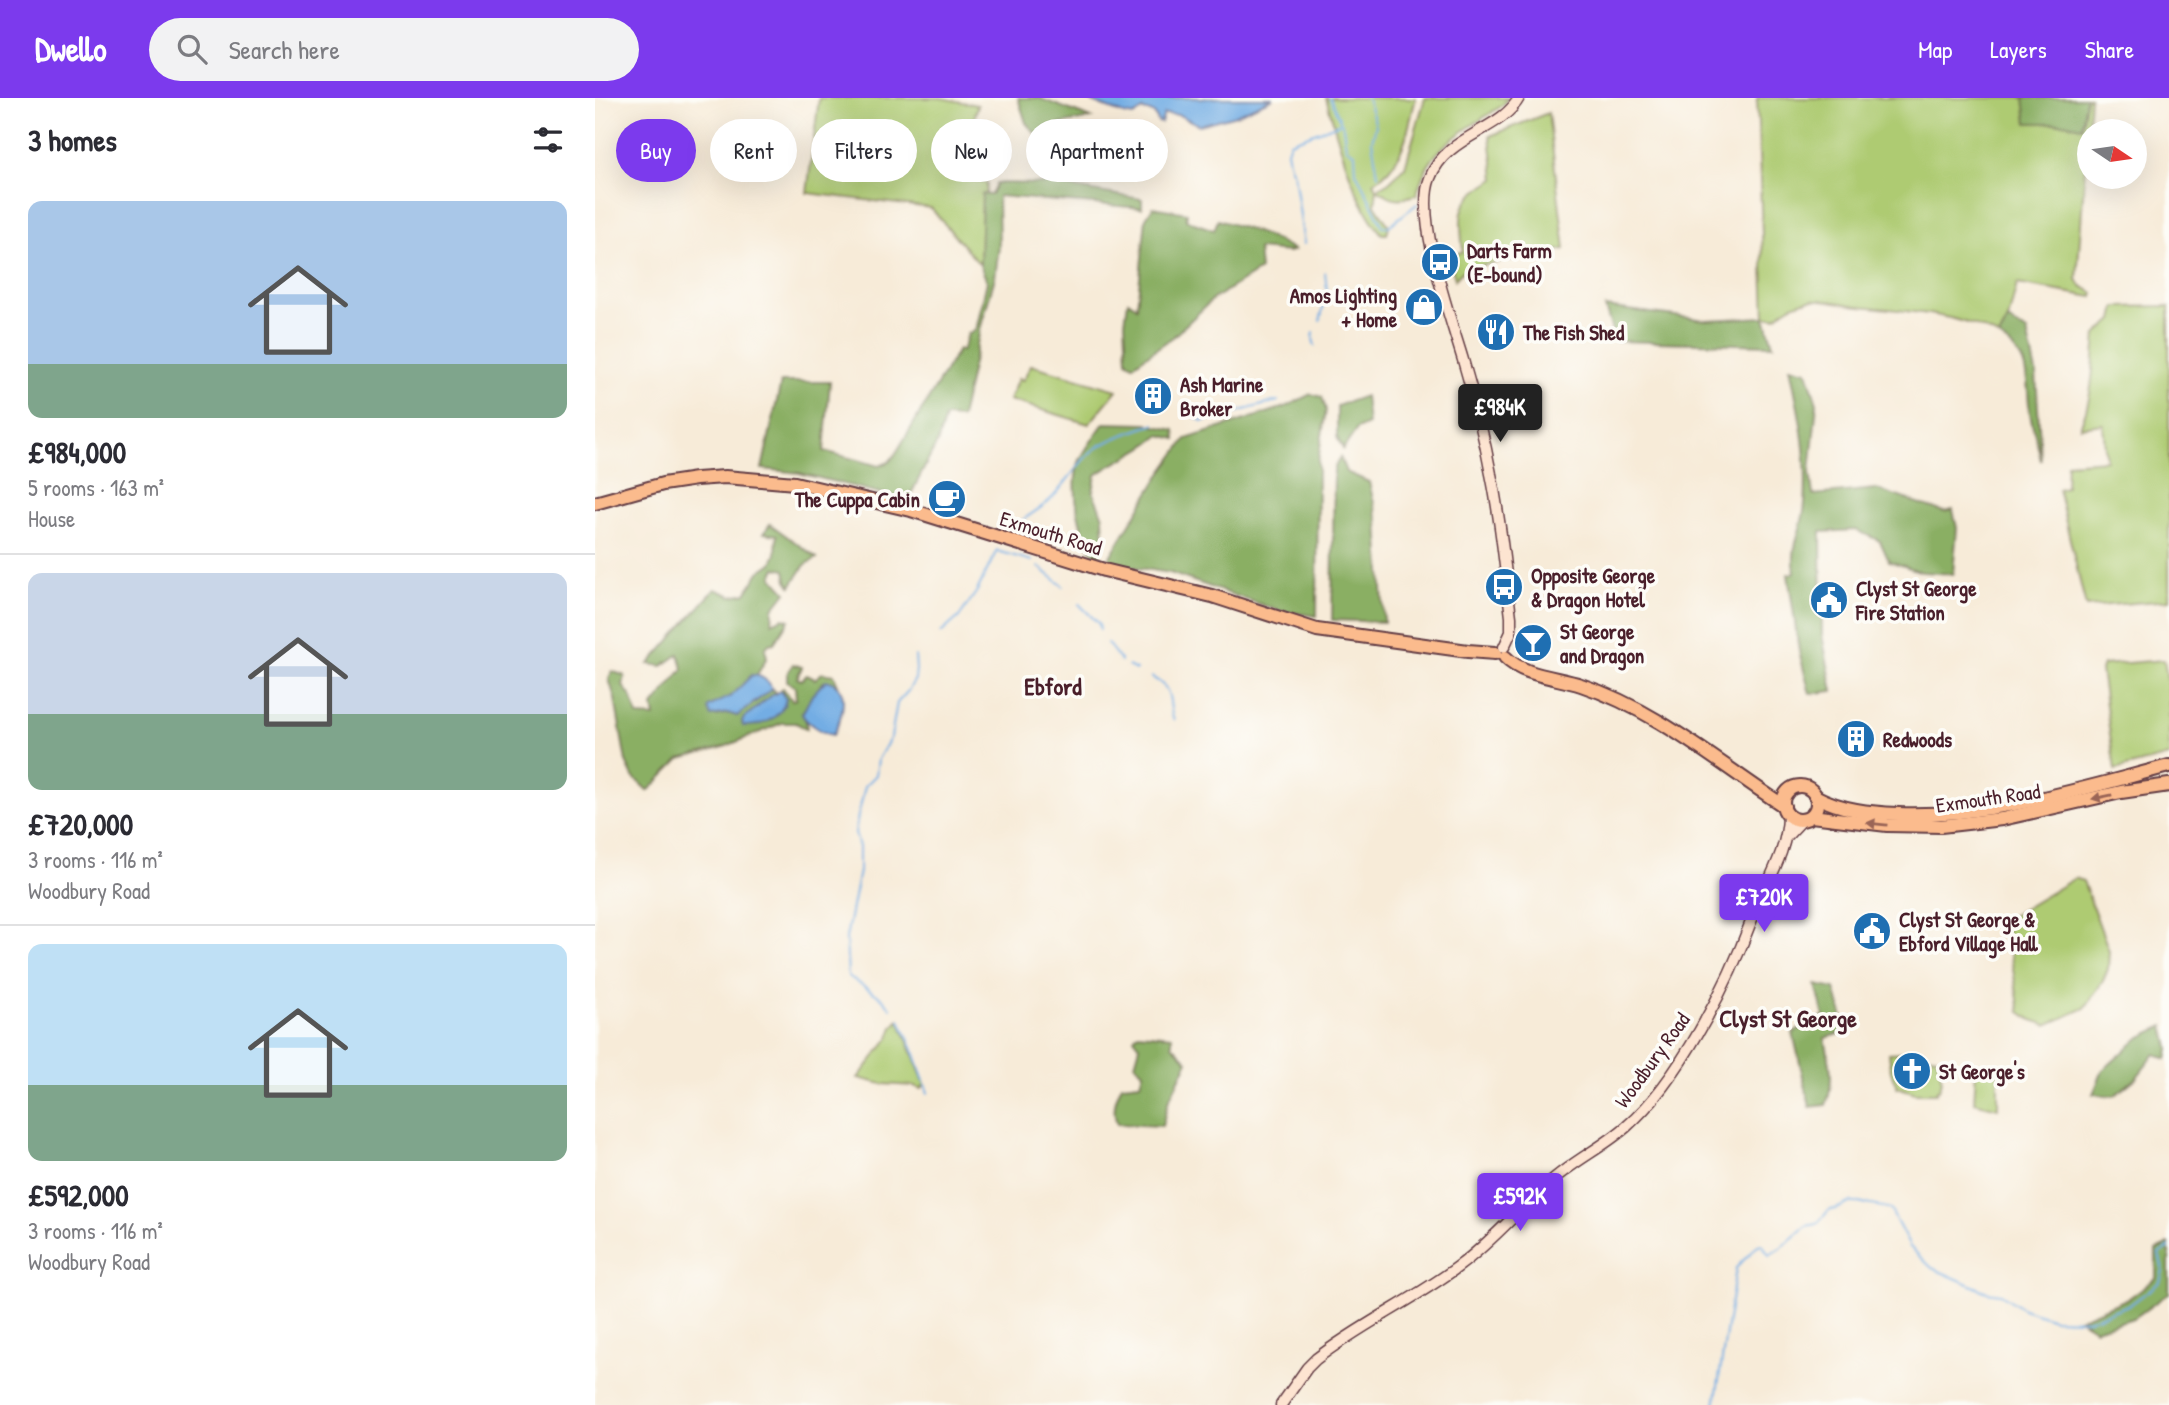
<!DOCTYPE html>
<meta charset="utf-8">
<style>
:root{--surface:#fff;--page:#f2f2f3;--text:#2b2b33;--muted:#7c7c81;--line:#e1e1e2;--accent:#7c3aed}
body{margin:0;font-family:"Patrick Hand",sans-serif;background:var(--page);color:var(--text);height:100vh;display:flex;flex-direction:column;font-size:26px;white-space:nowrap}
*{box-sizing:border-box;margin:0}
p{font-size:23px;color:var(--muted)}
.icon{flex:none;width:38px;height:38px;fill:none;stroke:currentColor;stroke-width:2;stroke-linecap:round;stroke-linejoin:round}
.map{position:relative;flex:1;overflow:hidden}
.panel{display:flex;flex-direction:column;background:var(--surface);width:595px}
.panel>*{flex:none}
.top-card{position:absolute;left:21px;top:21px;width:665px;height:63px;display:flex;gap:14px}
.needle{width:46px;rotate:103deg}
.fabs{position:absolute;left:1482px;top:21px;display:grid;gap:14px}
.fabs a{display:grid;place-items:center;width:70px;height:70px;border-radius:50%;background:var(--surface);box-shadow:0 7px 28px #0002;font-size:35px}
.price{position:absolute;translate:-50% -60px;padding:0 16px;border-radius:7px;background:var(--accent);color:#fff;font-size:23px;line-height:46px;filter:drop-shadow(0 2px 4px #0008)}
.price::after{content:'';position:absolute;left:50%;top:42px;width:21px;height:16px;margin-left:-10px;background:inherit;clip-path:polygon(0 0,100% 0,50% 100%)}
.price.selected{background:#222;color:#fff}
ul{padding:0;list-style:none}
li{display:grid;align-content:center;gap:14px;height:371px;padding:0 28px}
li+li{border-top:2px solid var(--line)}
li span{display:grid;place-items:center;height:217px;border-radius:14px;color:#555}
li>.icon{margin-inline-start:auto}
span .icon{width:126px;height:126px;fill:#fffc;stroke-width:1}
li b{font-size:30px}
h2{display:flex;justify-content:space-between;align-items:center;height:84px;padding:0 28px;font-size:30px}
.pill{padding:0 24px;border-radius:32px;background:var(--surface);box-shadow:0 7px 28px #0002;font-size:24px;line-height:63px}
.pill.selected{background:var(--accent);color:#fff}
header{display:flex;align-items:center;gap:42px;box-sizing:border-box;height:98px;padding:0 35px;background:var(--accent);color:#fff}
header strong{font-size:33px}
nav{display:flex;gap:38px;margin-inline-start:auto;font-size:24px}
.search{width:490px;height:63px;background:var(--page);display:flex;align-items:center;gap:18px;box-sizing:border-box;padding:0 24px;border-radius:38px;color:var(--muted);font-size:26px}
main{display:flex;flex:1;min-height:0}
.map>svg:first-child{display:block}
.green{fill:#aecb72;stroke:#7c754e;stroke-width:2}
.forest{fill:#8aaf64;stroke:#6a6748;stroke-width:2}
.water{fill:#73ade4;stroke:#5e6688;stroke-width:2}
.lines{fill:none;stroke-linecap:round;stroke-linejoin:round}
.stream{stroke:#73ade4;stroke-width:2}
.secondary-casing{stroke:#643e45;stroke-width:13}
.highway-casing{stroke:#643e45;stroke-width:16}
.secondary{stroke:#fde4d1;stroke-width:10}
.highway{stroke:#fbbb8d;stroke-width:12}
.oneway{fill:#9a6557}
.labels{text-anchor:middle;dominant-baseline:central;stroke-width:7;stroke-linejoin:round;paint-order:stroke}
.poi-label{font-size:21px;font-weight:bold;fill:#4a1f2b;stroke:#fdfcf7;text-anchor:start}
.street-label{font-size:21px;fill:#4a1f2b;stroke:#fdfcf7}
.quarter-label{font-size:24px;font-weight:bold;fill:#4a1f2b;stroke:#fdfcf7}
</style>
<header>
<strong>Dwello</strong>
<div class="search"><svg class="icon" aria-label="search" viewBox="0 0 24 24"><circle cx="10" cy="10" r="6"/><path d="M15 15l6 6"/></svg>Search here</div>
<nav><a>Map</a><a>Layers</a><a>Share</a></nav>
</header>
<main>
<section class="panel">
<h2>3 homes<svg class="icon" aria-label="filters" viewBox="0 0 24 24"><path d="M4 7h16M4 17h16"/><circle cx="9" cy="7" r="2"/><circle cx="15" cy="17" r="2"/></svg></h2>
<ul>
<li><span style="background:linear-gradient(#a9c7e8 75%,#7fa58c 0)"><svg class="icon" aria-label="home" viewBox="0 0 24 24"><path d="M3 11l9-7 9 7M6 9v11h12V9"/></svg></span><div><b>£984,000</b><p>5 rooms · 163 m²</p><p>House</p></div></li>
<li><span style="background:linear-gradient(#c9d6e8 65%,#7fa58c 0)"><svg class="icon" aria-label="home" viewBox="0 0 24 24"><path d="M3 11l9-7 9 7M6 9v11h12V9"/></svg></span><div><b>£720,000</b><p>3 rooms · 116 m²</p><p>Woodbury Road</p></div></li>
<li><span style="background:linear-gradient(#bfe0f5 65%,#7fa58c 0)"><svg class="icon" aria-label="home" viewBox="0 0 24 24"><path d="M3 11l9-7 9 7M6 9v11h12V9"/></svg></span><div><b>£592,000</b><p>3 rooms · 116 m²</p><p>Woodbury Road</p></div></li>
</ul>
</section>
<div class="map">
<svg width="1574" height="1307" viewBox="0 0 1574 1307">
<rect width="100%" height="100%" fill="#fdfcf7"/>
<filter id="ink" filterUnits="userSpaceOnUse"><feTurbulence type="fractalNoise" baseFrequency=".0143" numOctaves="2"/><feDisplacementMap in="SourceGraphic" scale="14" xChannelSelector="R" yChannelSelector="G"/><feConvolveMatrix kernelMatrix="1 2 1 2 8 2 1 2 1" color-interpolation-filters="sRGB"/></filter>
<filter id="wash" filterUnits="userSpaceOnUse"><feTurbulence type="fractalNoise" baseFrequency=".00686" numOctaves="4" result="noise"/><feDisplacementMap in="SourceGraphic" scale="28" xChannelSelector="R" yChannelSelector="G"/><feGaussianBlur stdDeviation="1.57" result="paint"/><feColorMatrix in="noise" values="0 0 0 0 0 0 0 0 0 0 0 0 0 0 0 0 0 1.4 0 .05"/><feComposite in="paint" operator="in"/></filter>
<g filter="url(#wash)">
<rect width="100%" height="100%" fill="#f7ebd8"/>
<g class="green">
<path d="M224,0h122l37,7 -5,17v58l14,3 -1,12h-4l-2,70 -49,-57 -124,-15z"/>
<path d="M731,0h90c-9,32 -11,66 -42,84l3,7 12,-7 16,-15 20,-69h83l-5,7c-38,26 -75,40 -86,89 -17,7 -25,6 -40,-5l-2,16 14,21 -2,8h-5c-29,-33 -43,-93 -56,-136z"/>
<path d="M1162,0h333l-13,181 3,6 14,8 -1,4 -76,-13 -9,36 -9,17c-40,-25 -101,-26 -147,-32 -15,-2 -28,-7 -43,-5 -12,2 -25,8 -33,17h-11z"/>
<path d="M953,15l17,136 -100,20 -10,10 -7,-24 15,-3c-4,-42 -6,-51 32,-73l-5,-43z"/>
<path d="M1574,208v294l-83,7 -28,-118 8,-2 1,-24 39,-3 -3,-36 -23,3c13,-29 13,-61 16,-92l17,-15 3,-13z"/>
<path d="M436,267l86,25 -28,34 -80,-24 9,-21 5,1z"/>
<path d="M1569,562l5,32v64l-54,14 -14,-100 2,-5z"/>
<path d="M1480,780l8,3 26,70 -1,18 -5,12 -18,27 -38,17 -15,-5 -12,-8 -15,-92z"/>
<path d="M304,922l26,64 -4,5 -7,-3 -32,-2 -24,-6 31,-40 4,-11z"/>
<path d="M1310,954l32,5 5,24 -3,9h-2l-1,3h-21l-18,-6 -6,-15 -2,-19z"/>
<path d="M1403,972v38l-24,-6 2,-31z"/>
</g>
<g class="forest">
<path d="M423,0h21l52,20 -46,9 18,59 79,13v9l-144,-12 1,51 -4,30 -15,53 -19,88 -16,-1 -7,24 -30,59 -109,-27 -37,-4 19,-87h49l-6,69 55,15 10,-4 7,-9 62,-103 4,1 6,-17 8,-4 11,-49 -7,-16 2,-71 9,1 5,-12 51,1 -11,-50 -10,-11z"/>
<path d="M1429,0h62l-4,29 -19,-4h-36z"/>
<path d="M558,109l34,6 -1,7 28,10 4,-10c27,8 52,15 76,30l-5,2 -31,-3 2,21 -47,29 -40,38 -40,28 -6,-4 -2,-39 3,-21 9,6 9,-89z"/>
<path d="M1010,209l101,13 59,-3 8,28 -158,-4z"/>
<path d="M1413,222l19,12 9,40 5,89c-3,-16 -8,-32 -11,-48 -5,-35 3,-54 -31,-76z"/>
<path d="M1195,269l17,4 10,32 -7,69 3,23 63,-6 68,23 9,-2 4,18 -4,46 -31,-2 -33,-11 -9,-20 -24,-11 -35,2 1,103 11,56 -23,3 -11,-43 -11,-77 7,-1c-5,-30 8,-42 10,-70 4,-45 -6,-92 -15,-136z"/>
<path d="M716,296l11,3 4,13 -8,51 -1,155 -37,-5 -110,-38 -64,-10 52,-85 28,-39 99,-32z"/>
<path d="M770,298l3,28 -11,5 -14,20 -6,-12v-31z"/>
<path d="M509,325l42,1 29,6 1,9 -16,-4c-19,17 -44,25 -64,40l-3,17 10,25 1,25 -6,16c-19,-18 -29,-74 -18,-98 6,-13 16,-25 24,-37z"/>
<path d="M745,359l6,15 23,10 9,38 6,102 -52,-2 2,-151z"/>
<path d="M175,426l47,34 -12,7 -14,21 -4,-6 -2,-10 -9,-2 -4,9 14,15 -13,17 -1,14 11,-5 6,2 -15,23 -5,1 -4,5 2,8 -10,18h-5l-21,22 -21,9 6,10 12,-3 9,3 35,-27 4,4 -5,3 12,-3 -3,-2 3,-3 9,12 4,-1 -1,-12 -8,-6v-7l6,-10 9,3 -5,11 4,2 6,-5 8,4 7,-6 12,2 5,12 -8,-6 -9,2 -20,30 4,8 1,8 -11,-6h-14l-58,24 -44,12 -32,32 -15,-14 -7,-15 -11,-63 -6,-20 3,-8 13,5 -2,10 7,9 8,21 17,1 -2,-11 30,-37 -4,-15 -17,12 -13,-2 66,-75 17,7 14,-3 13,-21 13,-9 4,-9 1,-19 -13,-2z"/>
<path d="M1221,887l19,4 12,43 -22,6c5,26 10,41 1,67l-16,2 -17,-74 31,-17z"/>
<path d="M1569,928l5,22 -2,11 -12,-5 -19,24 -22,18 -21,-2 10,-24 36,-32z"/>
<path d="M543,935l34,3v9l16,16 -20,41 -6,24 -45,-2c-5,-15 -2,-25 5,-39l18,-2 3,-11 -8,-8 5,-18 -6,-8z"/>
<path d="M1574,1146v49l-35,25 -39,11 -16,-10 50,-21 27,-20v-28z"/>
</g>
<g class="water">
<path d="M487,0h191l-37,17 -37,10 -20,-10 -15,-1 -3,9 -3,-1c-3,-9 -6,-10 -15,-12l-10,6 -10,-2z"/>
<path d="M157,577c8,0 18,6 20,14l-35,27 -9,-3 -17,3 -3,-8 2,-2 21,-10z"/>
<path d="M231,582c27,6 16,38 7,55 -11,-2 -27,-12 -31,-21l10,-19z"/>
<path d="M185,593l6,8c-4,19 -25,28 -43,27l-1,-5 3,-4 26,-21z"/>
</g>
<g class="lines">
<g class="stream">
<path d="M735,0l13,29 3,20 9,7 1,18 27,55 6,-1 28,-22"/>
<path d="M772,0l9,27 -4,16 6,34"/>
<path d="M709,146l-10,-70 -4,-8 -3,-15 3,-9 51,-19"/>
<path d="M725,223l7,-29 -2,-20"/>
<path d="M719,234l-1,7 2,7"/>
<path d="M596,316l11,7 76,-20"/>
<path d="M421,428c11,-11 28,-18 38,-30 13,-14 22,-30 36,-43 14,-13 46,-23 65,-29"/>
<path d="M402,453l35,10"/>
<path d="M444,469l24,19"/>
<path d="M484,506l20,20 1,6"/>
<path d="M346,535l18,-16 18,-26 20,-41"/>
<path d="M512,545l14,18"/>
<path d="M533,568l8,4"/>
<path d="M556,579c26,13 15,25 23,43"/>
<path d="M296,910l-9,-10 -34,-22 -2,-38 13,-67v-24l-4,-14 3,-17 7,-30 11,-11 2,-16 13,-22 6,-34 11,-12 7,-12 1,-10 -1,-13"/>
<path d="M305,922l15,34 13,39"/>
<path d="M1120,1307l21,-137 22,-23 4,-1 7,11 12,-7 25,-22 11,-2 12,-14c9,0 13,-5 21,-7 5,-1 36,4 40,6l20,38 22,21 55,24 14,2 22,15 31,10 34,1 43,-16 29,-22 3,-12 -4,-16 10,-7"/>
</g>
</g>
</g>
<g filter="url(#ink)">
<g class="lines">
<defs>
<g id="secondary">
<path d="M909,549l7,-15v-15c-6,-48 -10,-96 -20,-143 -7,-38 -17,-77 -28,-114 -12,-41 -49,-142 -33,-182 16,-43 71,-47 89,-80"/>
<path d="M1192,738l15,-16"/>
<path d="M686,1307l26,-37 9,-9c45,-35 98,-59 143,-93 33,-24 59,-56 90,-83 24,-22 53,-35 77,-56 53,-46 102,-143 126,-208 13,-35 36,-66 36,-105"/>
</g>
<g id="highway">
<path d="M0,405l68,-19 33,-5 29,-2 70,6 116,27 193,60 108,26 105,34 151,21 27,2"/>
<path d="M910,559c18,19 52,20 76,28 76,25 137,78 203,121"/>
<circle cx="1205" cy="705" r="17"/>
<path d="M1220,698c26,14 55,17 84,18 93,3 181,-25 270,-48"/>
<path d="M1216,718l76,9 54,1 61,-7 119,-27 48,-7"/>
</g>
</defs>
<use href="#secondary" class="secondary-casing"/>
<use href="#highway" class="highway-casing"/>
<use href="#secondary" class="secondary"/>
<use href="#highway" class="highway"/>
</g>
<defs><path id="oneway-solid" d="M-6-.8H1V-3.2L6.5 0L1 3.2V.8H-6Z" transform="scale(1.75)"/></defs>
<g class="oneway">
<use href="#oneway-solid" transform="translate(1507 699) rotate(168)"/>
<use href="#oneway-solid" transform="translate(1282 726) rotate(-174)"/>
</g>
</g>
<defs>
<symbol id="bus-disc" viewBox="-11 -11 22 22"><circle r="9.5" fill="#1f6fb2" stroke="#fdfcf7"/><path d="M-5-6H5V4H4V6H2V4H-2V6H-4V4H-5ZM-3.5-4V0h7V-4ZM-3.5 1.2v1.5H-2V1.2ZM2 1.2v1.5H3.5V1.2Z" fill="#fff"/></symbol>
<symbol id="shop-disc" viewBox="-11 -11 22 22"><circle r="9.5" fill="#1f6fb2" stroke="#fdfcf7"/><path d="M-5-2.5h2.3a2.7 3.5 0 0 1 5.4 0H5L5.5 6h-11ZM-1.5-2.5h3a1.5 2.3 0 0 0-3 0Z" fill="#fff"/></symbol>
<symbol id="restaurant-disc" viewBox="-11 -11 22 22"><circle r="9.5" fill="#1f6fb2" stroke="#fdfcf7"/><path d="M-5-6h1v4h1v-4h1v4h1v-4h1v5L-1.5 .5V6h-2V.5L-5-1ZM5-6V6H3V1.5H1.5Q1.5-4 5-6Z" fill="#fff"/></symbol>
<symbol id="building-disc" viewBox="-11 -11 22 22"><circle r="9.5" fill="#1f6fb2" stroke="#fdfcf7"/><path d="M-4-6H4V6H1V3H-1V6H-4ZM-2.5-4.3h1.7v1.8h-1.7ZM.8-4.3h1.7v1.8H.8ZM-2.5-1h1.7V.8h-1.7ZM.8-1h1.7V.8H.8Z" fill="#fff"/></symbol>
<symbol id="cafe-disc" viewBox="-11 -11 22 22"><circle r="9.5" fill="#1f6fb2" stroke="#fdfcf7"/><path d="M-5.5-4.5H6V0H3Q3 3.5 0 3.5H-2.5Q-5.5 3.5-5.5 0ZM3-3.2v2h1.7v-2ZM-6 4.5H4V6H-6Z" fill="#fff"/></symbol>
<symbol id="civic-disc" viewBox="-11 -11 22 22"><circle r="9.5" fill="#1f6fb2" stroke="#fdfcf7"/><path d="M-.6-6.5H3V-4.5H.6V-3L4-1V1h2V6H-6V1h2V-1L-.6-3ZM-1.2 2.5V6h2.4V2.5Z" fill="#fff"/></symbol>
<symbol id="bar-disc" viewBox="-11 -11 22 22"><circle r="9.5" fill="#1f6fb2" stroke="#fdfcf7"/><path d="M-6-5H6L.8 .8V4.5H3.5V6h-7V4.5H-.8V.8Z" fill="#fff"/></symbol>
<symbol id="church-disc" viewBox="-11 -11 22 22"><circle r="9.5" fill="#1f6fb2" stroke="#fdfcf7"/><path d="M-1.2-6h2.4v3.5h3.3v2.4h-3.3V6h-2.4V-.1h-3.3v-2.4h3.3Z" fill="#fff"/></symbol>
</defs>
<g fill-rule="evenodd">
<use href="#bus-disc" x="823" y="142" width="44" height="44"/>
<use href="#shop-disc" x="807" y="187" width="44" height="44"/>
<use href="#restaurant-disc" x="879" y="212" width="44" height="44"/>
<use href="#building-disc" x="536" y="276" width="44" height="44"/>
<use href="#cafe-disc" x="330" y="379" width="44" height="44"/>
<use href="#bus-disc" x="887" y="467" width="44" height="44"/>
<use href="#civic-disc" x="1212" y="480" width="44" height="44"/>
<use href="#bar-disc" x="916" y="523" width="44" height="44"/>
<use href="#building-disc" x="1239" y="619" width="44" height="44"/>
<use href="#civic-disc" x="1255" y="811" width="44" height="44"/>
<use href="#church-disc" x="1295" y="951" width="44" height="44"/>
</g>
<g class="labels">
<g class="poi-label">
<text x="872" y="152">Darts Farm<tspan x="872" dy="24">(E-bound)</tspan></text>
<text x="802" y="197" text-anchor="end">Amos Lighting<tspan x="802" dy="24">+ Home</tspan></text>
<text x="928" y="234">The Fish Shed</text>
<text x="585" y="286">Ash Marine<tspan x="585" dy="24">Broker</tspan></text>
<text x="325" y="401" text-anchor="end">The Cuppa Cabin</text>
<text x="936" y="477">Opposite George<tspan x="936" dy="24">&amp; Dragon Hotel</tspan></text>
<text x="1261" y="490">Clyst St George<tspan x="1261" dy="24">Fire Station</tspan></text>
<text x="965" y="533">St George<tspan x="965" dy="24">and Dragon</tspan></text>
<text x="1288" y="641">Redwoods</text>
<text x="1304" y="821">Clyst St George &amp;<tspan x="1304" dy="24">Ebford Village Hall</tspan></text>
<text x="1344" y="973">St George's</text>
</g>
<g class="street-label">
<text transform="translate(456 435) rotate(17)">Exmouth Road</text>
<text transform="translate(1393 700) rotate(-8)">Exmouth Road</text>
<text transform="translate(1057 962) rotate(-54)">Woodbury Road</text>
</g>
<g class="quarter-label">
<text x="458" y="588">Ebford</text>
<text x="1193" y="920">Clyst St George</text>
</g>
</g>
</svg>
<div class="fabs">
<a><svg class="needle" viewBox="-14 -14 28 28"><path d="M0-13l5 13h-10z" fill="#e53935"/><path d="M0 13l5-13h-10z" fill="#7c7c81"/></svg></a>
</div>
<b class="price selected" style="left:905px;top:346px">£984K</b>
<b class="price" style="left:1169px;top:836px">£720K</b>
<b class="price" style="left:925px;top:1135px">£592K</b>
<div class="top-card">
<a class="pill selected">Buy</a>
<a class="pill">Rent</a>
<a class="pill">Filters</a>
<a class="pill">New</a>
<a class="pill">Apartment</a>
</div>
</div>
</main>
